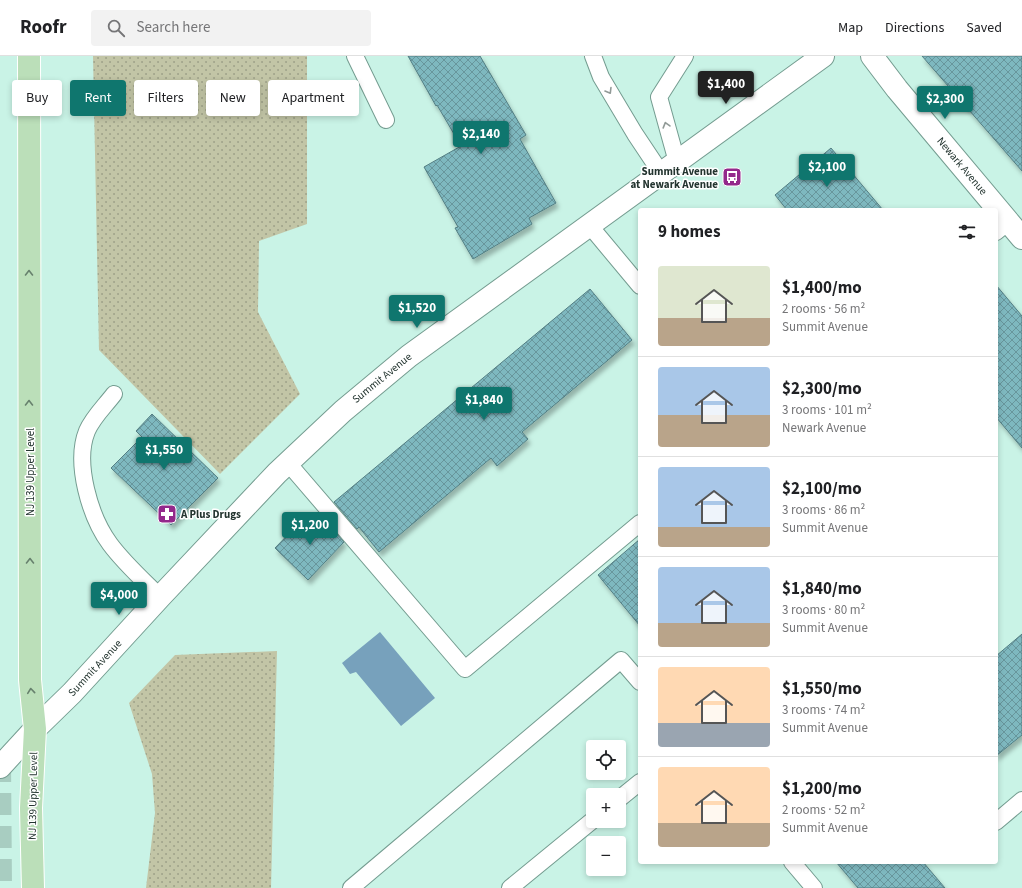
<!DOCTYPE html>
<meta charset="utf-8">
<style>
:root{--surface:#fff;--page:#f2f2f2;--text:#202124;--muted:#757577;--line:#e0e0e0;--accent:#0f766e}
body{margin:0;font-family:"Source Sans 3",sans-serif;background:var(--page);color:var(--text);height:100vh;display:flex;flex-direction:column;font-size:15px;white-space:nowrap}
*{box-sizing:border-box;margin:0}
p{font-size:13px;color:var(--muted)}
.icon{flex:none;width:22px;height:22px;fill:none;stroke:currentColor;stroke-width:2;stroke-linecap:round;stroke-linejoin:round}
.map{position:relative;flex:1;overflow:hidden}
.details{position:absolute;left:638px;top:152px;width:360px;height:656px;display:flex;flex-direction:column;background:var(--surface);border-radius:4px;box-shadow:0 2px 6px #0003}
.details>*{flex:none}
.top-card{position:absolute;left:12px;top:24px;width:380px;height:36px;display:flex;gap:8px}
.fabs{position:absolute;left:586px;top:684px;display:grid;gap:8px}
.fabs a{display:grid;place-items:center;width:40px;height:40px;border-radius:4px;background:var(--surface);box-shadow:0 2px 6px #0003;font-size:20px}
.price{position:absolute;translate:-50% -34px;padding:0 9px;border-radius:4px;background:var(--accent);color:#fff;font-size:13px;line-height:26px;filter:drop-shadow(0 1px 2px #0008)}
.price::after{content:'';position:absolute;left:50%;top:24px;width:12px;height:9px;margin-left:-6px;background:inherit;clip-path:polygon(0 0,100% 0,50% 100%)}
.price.current{background:#222;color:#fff}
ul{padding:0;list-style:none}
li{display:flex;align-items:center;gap:12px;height:100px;padding:0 20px}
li+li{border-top:1px solid var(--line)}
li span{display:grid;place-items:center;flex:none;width:112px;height:80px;border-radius:4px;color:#555}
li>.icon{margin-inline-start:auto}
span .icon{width:48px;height:48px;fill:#fffc;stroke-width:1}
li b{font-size:17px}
h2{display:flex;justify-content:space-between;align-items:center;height:48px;padding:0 20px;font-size:17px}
.tag{padding:0 14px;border-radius:4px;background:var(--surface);box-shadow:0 2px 6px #0003;font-size:14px;line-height:36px}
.tag.current{background:var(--accent);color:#fff}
header{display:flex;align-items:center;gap:24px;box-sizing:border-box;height:56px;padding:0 20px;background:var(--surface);border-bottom:1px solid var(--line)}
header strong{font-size:19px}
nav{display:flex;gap:22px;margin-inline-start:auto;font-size:14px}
.search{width:280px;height:36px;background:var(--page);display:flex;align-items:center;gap:10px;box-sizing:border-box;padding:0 14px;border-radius:4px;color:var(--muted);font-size:15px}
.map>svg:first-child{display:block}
.grass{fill:url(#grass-dots)}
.water{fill:#77a1bc}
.building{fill:url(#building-cross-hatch);stroke:#537e83;filter:url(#shadow)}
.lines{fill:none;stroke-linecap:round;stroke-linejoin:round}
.motorway-tunnel{stroke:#a8cdc1;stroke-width:22;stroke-dasharray:22 11;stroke-linecap:butt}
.service-casing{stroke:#749c90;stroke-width:18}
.secondary-casing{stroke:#749c90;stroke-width:24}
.primary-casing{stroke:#fff;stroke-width:24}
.service{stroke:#fff;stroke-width:16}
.secondary{stroke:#fff;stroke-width:22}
.primary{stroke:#bbdfb9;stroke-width:22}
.oneway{stroke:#919a97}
.oneway2{stroke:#67816d}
.labels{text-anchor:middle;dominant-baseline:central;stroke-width:3;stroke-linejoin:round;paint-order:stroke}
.street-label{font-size:11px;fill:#23342f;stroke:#fff}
.poi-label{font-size:11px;font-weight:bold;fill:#23342f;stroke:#fff;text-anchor:end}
</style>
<header>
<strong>Roofr</strong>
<div class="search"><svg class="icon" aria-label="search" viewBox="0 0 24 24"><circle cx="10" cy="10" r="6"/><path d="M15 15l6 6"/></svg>Search here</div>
<nav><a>Map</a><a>Directions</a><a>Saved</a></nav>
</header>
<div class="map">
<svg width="1022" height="832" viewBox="0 0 1022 832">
<defs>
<pattern id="grass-dots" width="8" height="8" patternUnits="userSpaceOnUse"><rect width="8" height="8" fill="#c2c5a6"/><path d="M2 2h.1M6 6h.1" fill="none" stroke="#9da188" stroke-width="1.8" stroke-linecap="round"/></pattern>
<pattern id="building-cross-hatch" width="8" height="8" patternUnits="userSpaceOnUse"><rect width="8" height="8" fill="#7eb8bf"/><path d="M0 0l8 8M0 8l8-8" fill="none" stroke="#67969c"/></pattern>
<filter id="shadow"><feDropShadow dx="2.5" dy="4.5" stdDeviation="2" flood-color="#0004"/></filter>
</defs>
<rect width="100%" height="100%" fill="#c9f3e6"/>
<g class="grass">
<path d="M93,0h214v168l-48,17 -1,71 42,82 -80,80 -121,-124z"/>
<path d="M277,595l-6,237h-125l9,-75 -3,-39 -23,-71 46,-48z"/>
</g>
<path class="water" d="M380,576l55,66 -34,28 -45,-54 -6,2 -8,-11z"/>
<g class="building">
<path d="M408,0h72l46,79 -6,4 36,64 -27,15 3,6 -59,35 -18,-31 3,-1 -34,-60 37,-21 -24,-41 -1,1z"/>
<path d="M922,0h100v115z"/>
<path d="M831,92l52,62h-96l-12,-15z"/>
<path d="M996,229l26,31v132l-26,-31z"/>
<path d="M590,233l42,51 -110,92 6,7 -31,27 -6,-8 -112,94 -20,-25 -2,2 -23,-27z"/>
<path d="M152,358l66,64 -47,47 -60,-57 31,-31 -6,-6z"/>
<path d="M320,459l24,27 -36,38 -33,-32 29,-30 5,6z"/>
<path d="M640,483v87l-42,-51z"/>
<path d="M1022,578v101l-26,21v-100z"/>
<path d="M836,806h87l22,26h-87z"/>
</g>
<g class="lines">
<path class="motorway-tunnel" d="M0,704l1,128"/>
<defs>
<g id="service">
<path d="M355,0l31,64"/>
<path d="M593,0l8,21 34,57 26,39"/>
<path d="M677,106l-18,-65 26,-41"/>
<path d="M590,170l50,60"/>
<path d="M996,176l12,-10"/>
<path d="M114,338c-9,12 -21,23 -27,37 -13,32 3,86 23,113 14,19 33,36 50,53"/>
<path d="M288,407l177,206 175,-146"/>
<path d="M619,743l21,-17"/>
<path d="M996,766l26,-22"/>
<path d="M792,806l22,26"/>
<path d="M351,832l270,-228 19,22"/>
<path d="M510,832l83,-68"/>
</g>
<g id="secondary">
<path d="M872,0l25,33 125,149"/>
<path d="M0,711l35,-38 37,-36 88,-96 117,-124 66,-62 66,-55 414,-300"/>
</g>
<path id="primary" d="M29,0l1,624 5,49 -4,79 2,80"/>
</defs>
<use href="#service" class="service-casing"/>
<use href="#secondary" class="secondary-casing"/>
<use href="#primary" class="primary-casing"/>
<use href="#service" class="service"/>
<use href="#secondary" class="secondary"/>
<use href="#primary" class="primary"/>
</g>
<defs><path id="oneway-chevron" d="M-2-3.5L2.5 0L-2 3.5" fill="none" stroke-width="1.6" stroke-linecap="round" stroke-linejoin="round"/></defs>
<g class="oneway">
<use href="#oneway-chevron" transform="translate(609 35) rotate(59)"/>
<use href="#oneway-chevron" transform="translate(666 69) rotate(-106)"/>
</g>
<g class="oneway2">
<use href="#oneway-chevron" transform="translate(29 217) rotate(-90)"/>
<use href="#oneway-chevron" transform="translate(29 347) rotate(-90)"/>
<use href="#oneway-chevron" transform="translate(30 505) rotate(-90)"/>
<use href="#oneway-chevron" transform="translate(31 635) rotate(-96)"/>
</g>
<defs>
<symbol id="bus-square" viewBox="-11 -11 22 22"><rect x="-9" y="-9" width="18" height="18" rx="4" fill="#93288b" stroke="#fff"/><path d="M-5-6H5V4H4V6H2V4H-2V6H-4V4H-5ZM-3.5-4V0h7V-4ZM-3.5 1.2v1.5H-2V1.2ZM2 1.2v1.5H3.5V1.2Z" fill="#fff"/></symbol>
<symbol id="pharmacy-square" viewBox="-11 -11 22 22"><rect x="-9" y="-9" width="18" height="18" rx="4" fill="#93288b" stroke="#fff"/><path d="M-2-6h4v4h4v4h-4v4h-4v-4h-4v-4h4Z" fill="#fff"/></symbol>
</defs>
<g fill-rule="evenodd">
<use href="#bus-square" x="721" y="110" width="22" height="22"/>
<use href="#pharmacy-square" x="156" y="447" width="22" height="22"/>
</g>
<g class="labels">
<g class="street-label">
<text transform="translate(962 110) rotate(50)">Newark Avenue</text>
<text transform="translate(382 322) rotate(-39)">Summit Avenue</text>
<text transform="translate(30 416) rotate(-90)">NJ 139 Upper Level</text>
<text transform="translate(95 612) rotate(-47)">Summit Avenue</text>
<text transform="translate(33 740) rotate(-89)">NJ 139 Upper Level</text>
</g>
<g class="poi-label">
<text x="718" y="115">Summit Avenue<tspan x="718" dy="13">at Newark Avenue</tspan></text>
<text x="181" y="458" text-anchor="start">A Plus Drugs</text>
</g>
</g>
</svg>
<div class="fabs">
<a><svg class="icon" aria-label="locate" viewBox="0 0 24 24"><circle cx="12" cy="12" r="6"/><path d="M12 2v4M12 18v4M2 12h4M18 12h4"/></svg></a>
<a>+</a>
<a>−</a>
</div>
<b class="price current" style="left:726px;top:49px">$1,400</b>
<b class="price" style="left:945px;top:64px">$2,300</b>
<b class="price" style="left:481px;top:99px">$2,140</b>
<b class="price" style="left:827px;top:132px">$2,100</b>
<b class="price" style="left:417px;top:273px">$1,520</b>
<b class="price" style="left:484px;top:365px">$1,840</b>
<b class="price" style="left:164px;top:415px">$1,550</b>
<b class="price" style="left:310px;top:490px">$1,200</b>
<b class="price" style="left:119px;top:560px">$4,000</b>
<div class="top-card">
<a class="tag">Buy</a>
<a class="tag current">Rent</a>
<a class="tag">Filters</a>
<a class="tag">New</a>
<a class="tag">Apartment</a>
</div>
<section class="details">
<h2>9 homes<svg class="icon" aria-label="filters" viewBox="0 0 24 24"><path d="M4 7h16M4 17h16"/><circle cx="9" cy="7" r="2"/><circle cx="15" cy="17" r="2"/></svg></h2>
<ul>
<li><span style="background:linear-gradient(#dfe7d0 65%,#b9a48a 0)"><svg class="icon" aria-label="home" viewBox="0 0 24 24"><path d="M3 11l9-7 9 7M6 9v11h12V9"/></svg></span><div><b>$1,400/mo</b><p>2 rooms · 56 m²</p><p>Summit Avenue</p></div></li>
<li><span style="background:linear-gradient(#a9c7e8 60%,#b9a48a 0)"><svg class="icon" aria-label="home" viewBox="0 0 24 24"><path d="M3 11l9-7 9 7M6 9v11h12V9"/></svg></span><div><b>$2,300/mo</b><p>3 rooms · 101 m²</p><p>Newark Avenue</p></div></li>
<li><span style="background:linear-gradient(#a9c7e8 75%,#b9a48a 0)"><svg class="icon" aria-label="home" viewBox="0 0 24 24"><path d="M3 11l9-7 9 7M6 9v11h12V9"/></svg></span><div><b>$2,100/mo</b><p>3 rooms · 86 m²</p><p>Summit Avenue</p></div></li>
<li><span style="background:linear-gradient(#a9c7e8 70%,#b9a48a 0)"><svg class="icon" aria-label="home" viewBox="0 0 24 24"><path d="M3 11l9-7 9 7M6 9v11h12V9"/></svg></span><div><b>$1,840/mo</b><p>3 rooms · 80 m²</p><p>Summit Avenue</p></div></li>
<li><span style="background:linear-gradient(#ffd9b3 70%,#9aa5b1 0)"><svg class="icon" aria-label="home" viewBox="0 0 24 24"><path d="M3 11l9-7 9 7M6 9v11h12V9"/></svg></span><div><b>$1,550/mo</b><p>3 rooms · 74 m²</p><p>Summit Avenue</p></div></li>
<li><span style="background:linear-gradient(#ffd9b3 70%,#b9a48a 0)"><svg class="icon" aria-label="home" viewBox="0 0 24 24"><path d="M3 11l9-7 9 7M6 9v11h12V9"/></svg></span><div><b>$1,200/mo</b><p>2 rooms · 52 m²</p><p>Summit Avenue</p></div></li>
</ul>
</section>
</div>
